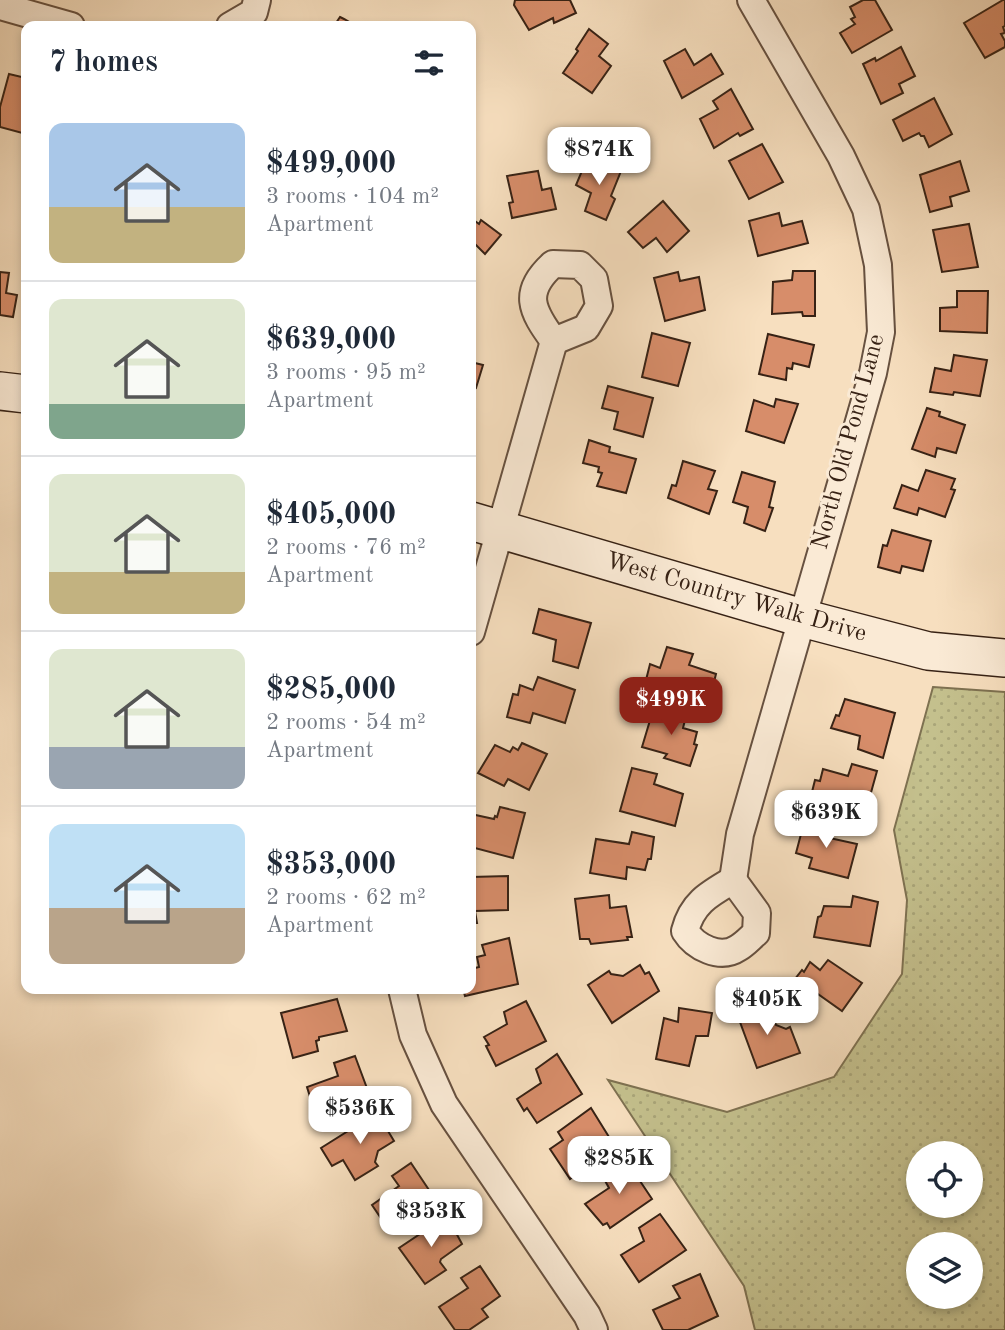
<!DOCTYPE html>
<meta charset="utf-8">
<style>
:root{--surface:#fff;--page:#f2f2f3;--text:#1f2937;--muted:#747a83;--line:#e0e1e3;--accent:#8f2418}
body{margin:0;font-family:"Old Standard TT",serif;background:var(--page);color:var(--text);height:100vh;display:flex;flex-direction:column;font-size:26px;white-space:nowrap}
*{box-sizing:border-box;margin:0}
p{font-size:23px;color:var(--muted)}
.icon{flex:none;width:38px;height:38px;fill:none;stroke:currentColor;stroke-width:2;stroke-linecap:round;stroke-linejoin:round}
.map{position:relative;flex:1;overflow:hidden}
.side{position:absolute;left:21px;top:21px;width:455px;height:973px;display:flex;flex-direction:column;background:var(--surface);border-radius:14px;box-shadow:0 4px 10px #0003}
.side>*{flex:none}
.buttons{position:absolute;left:906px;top:1141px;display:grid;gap:14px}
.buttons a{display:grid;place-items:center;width:77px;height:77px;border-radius:50%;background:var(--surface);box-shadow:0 4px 10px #0003;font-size:35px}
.price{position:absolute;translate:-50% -60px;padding:0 16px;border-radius:14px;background:#fff;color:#222;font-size:23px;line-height:46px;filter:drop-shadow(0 2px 4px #0008)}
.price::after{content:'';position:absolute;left:50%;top:42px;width:21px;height:16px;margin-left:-10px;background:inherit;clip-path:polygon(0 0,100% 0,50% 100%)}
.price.current{background:var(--accent);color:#fff}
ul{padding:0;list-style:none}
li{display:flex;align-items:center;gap:21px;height:175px;padding:0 28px}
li+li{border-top:2px solid var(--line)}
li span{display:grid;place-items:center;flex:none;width:196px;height:140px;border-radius:14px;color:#555}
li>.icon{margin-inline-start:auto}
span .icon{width:84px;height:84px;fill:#fffc;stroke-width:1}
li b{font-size:30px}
h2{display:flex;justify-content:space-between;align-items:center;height:84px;padding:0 28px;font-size:30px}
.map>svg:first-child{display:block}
.grass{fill:url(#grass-dots);stroke:#7e7151;stroke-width:2;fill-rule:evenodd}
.building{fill:#d78d6a;stroke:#372215;stroke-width:2}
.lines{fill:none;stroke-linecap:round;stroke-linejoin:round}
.street-casing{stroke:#675140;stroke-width:30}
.secondary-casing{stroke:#372215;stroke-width:40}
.street{stroke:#faead5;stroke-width:26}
.secondary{stroke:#faead5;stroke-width:37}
.labels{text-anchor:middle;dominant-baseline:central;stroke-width:6;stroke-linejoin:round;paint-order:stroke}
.street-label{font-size:24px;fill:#372215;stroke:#faead5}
</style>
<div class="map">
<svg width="1005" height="1330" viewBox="0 0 1005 1330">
<defs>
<pattern id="grass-dots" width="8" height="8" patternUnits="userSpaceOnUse" patternTransform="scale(1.75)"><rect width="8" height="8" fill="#c4c08d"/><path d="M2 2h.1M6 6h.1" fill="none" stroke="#a9a579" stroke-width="1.8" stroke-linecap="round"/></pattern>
</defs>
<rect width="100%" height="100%" fill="#f7dfbf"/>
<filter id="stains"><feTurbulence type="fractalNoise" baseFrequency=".00286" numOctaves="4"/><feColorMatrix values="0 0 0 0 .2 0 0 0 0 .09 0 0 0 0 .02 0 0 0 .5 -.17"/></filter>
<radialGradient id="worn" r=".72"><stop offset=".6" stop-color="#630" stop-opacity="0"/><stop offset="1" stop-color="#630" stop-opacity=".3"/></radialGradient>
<path class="grass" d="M933,687l72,5v638h-250l-11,-44 -136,-206 119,32 107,-35 68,-103 5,-74 -13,-70zM919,1153h52v53h-52zM919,1244h52v53h-52z"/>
<g class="building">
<path d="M515,0h55l6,13 -22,10 -1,-5 -24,12 -15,-25z"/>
<path d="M863,0h12l17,30 -40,23 -12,-20 15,-9 -4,-5 4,-2 -5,-10z"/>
<path d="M1003,0h2v26l-2,1 2,6 -4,1 4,7v6l-20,11 -21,-35z"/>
<path d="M340,17l4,2 12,7h-22z"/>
<path d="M589,29l19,15 -9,12 12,10 -19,27 -29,-20 15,-22 -2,-2z"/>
<path d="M901,47l14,29 -16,8 4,9 -22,11 -18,-40 12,-6 1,3z"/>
<path d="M685,49l9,16 17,-11 12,20 -41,24 -18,-37z"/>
<path d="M9,74l17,4v56l-26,-7v-20z"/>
<path d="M731,89l22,40 -13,7 -2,-3 -24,15 -14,-29 18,-10 -5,-8z"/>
<path d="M934,98l18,36 -23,13 -5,-11h-3l-2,-3 -16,8 -10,-21z"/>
<path d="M762,144l21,38 -34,17 -20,-38z"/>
<path d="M587,159l34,12 -10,25 4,3 -9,21 -21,-9 6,-18 -15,-8z"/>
<path d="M960,161l9,30 -19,6 2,9 -22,6 -10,-37z"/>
<path d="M538,171l4,19 9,-2 5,21 -44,9 -3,-15 4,-1 -6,-26z"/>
<path d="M663,201l26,30 -22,21 -11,-14 -13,10 -15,-16z"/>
<path d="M779,213l3,13 20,-5 6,22 -50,13 -9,-35z"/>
<path d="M471,218l8,6 2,-4 20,15 -16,19 -11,-11 -3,4z"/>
<path d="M969,224l9,43 -36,5 -9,-42z"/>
<path d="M793,271h22v45h-12l-1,-4 -30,2 1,-32 19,-2z"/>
<path d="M0,272l9,1 -3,20 11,2 -4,22 -13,-2z"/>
<path d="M678,272l2,9 19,-4 6,33 -40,11 -11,-43z"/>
<path d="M957,291h31l-1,42 -47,-2v-23l17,-1z"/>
<path d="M652,333l38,10 -12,43 -36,-9z"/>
<path d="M768,334l46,11 -5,22 -16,-4 -1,6 -5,-1 -1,12 -27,-6z"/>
<path d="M954,355l33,5 -7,36 -26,-4 -1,3 -23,-3 5,-24 16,3z"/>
<path d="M471,362l12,3 -7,23 -5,-2z"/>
<path d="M608,386l45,12 -10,39 -29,-8 4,-17 -16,-4z"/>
<path d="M776,399l22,5 -14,39 -38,-12 8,-31 20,7z"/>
<path d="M927,408l13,4 -1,4 26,9 -9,28 -19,-5 -2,9 -23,-8z"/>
<path d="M589,440l21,7 -1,5 27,7 -10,34 -29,-7 5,-13 -4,-1 1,-5 -16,-4z"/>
<path d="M683,461l32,10 -7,18 9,2 -8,23 -41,-16 4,-13 4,1z"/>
<path d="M926,470l29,9 -4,10 4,1 -10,27 -26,-9 -2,7 -23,-7 8,-23 16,6z"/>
<path d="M742,472l33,10 -6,25 4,1 -8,23 -21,-8 4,-16 -15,-5z"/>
<path d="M892,530l39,11 -8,30 -21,-5 -2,7 -22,-6 5,-22 4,1z"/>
<path d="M539,609l52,14 -13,45 -25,-7 3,-21 -23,-7z"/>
<path d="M667,647l26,7 -4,11 27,9 -3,12h3l-7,20 -53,-16 1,-3 -12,-3 5,-20 10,4z"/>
<path d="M538,677l37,13 -10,33 -32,-10 -3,10 -23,-6 6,-23 5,1 2,-10 13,5z"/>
<path d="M845,699l50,14 -12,45 -25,-9 2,-13 -29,-8 5,-13 3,1z"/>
<path d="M654,707l32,9 -3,12 14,4 -3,12 3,1 -7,21 -26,-8 3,-4 -25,-7z"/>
<path d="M522,743l25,11 -18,36 -21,-11 -4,7 -26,-13 17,-28 15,7 3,-5 5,3z"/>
<path d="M852,764l25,7 -12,43 -55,-14 5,-20 5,1 3,-12 25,7z"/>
<path d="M632,768l25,6 -3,10 29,10 -8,32 -55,-15z"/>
<path d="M500,807l25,6 -12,45 -42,-11v-33l23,5 1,-3 2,1z"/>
<path d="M805,819l24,4 -4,14 32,7 -9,34 -39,-10 3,-10 -16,-5z"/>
<path d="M632,832l22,5 -3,22h-3l-3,11 -18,-3 -1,12 -36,-6 6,-34 33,5z"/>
<path d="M508,876v34l-33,1 2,12h-6v-46z"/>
<path d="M609,895l1,13 16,-2 6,31h-5l1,3 -37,4 -2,-5h-9l-5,-40z"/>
<path d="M853,896l25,6 -8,44 -56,-9 4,-20 3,-1 3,-10 27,1z"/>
<path d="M509,938l9,46 -53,12 -2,-7h8v-20l8,-2 -2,-10 8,-2 -3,-10z"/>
<path d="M828,960l34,23 -20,28 -27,-19 -6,10 -21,-14 14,-18 2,2 6,-10 10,8z"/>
<path d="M640,965l5,9 4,-2 10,19 -47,32 -24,-38 21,-14 2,3 12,2z"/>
<path d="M337,999l10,32 -28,6v3l-3,1 2,10 -25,7 -12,-45z"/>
<path d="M526,1001l20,40 -50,25 -10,-20 3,-1 -5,-8 23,-13 -3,-12z"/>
<path d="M758,1006l1,3 10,-3 7,19 10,4 4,-2 10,26 -43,15 -20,-54z"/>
<path d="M679,1008l33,5 -4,23h-12l-7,30 -33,-7 8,-41 14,4z"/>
<path d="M557,1054l25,40 -45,29 -10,-15 -3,3 -7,-12 24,-16 -5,-14z"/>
<path d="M355,1056l13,35 -15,3 5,12 -41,13 -10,-32 31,-11 -4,-13z"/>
<path d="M591,1108l18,29 -27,19 7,9 -19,14 -20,-30 13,-9 -5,-8z"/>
<path d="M380,1111l10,18 -2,2 6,10 -16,10 -3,11 3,4 -23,14 -12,-20 -11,6 -11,-18z"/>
<path d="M626,1160l26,39 -42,29 -3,-5 -4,2 -18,-21 24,-16 -6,-11z"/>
<path d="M411,1163l20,30 -13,9 6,9 -33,22 -19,-28 27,-19 -7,-10z"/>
<path d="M660,1214l26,36 -47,32 -18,-27 23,-14 -5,-13z"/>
<path d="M447,1216l15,28 -21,15 -1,3 6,8 -21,14 -26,-36z"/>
<path d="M480,1266l20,30 -18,13 6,8 -19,13h-14l-16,-23 29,-19 -7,-10z"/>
<path d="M700,1274l18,42 -30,14h-25l-10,-20 27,-12 -7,-12z"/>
</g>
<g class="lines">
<defs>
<g id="street">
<path d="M0,2l4,5 67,19"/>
<path d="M230,26l24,-14 3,-12"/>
<path d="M553,264l27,1 14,14 5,27 -13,22 -32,13c-23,-31 -32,-49 -1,-77z"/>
<path d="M471,632l83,-291"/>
<path d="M733,880l7,-46 133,-461 8,-41 -3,-67 -12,-56 -25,-53 -90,-156"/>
<path d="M733,880l24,33 -1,20c-6,5 -11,11 -18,15 -18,12 -43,-1 -53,-17 7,-28 24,-37 48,-51z"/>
<path d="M402,989l11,46 31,69 143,211 7,15"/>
</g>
<g id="secondary">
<path d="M0,391l26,3"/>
<path d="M471,521l331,97 126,33 77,7"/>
</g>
</defs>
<use href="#street" class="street-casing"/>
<use href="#secondary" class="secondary-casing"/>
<use href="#street" class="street"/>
<use href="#secondary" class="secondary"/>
</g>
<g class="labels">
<g class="street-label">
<text transform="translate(849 442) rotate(-75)">North Old Pond Lane</text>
<text transform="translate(736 598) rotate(16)">West Country Walk Drive</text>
</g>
</g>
<rect width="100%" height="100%" filter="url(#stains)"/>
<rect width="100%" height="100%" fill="url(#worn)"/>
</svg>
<div class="buttons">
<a><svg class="icon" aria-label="locate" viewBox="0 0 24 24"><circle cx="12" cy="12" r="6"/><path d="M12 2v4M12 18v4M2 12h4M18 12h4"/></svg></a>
<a><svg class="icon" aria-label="layers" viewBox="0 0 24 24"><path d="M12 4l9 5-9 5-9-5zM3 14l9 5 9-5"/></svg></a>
</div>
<b class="price" style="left:599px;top:187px">$874K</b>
<b class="price current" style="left:671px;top:737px">$499K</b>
<b class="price" style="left:826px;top:850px">$639K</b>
<b class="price" style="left:767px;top:1037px">$405K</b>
<b class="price" style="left:360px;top:1146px">$536K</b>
<b class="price" style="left:619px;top:1196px">$285K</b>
<b class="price" style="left:431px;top:1249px">$353K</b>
<section class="side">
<h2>7 homes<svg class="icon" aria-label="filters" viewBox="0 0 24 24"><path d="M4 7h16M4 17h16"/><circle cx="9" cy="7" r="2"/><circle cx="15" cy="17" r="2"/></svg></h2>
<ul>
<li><span style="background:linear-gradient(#a9c7e8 60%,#c2b280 0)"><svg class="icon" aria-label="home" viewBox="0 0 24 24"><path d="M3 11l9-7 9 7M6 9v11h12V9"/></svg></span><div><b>$499,000</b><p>3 rooms · 104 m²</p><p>Apartment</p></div></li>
<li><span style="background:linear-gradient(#dfe7d0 75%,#7fa58c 0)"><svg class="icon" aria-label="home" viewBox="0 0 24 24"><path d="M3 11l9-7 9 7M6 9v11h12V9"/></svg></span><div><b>$639,000</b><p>3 rooms · 95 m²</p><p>Apartment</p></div></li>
<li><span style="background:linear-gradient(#dfe7d0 70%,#c2b280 0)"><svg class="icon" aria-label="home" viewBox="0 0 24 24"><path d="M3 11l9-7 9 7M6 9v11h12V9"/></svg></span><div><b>$405,000</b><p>2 rooms · 76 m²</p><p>Apartment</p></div></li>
<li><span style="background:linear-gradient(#dfe7d0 70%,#9aa5b1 0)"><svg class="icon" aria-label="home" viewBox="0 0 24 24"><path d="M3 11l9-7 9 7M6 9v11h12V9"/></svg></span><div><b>$285,000</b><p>2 rooms · 54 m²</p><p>Apartment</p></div></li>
<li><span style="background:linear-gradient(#bfe0f5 60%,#b9a48a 0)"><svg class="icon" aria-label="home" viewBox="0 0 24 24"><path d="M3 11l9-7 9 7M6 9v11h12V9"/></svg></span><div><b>$353,000</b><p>2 rooms · 62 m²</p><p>Apartment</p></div></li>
</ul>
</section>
</div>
